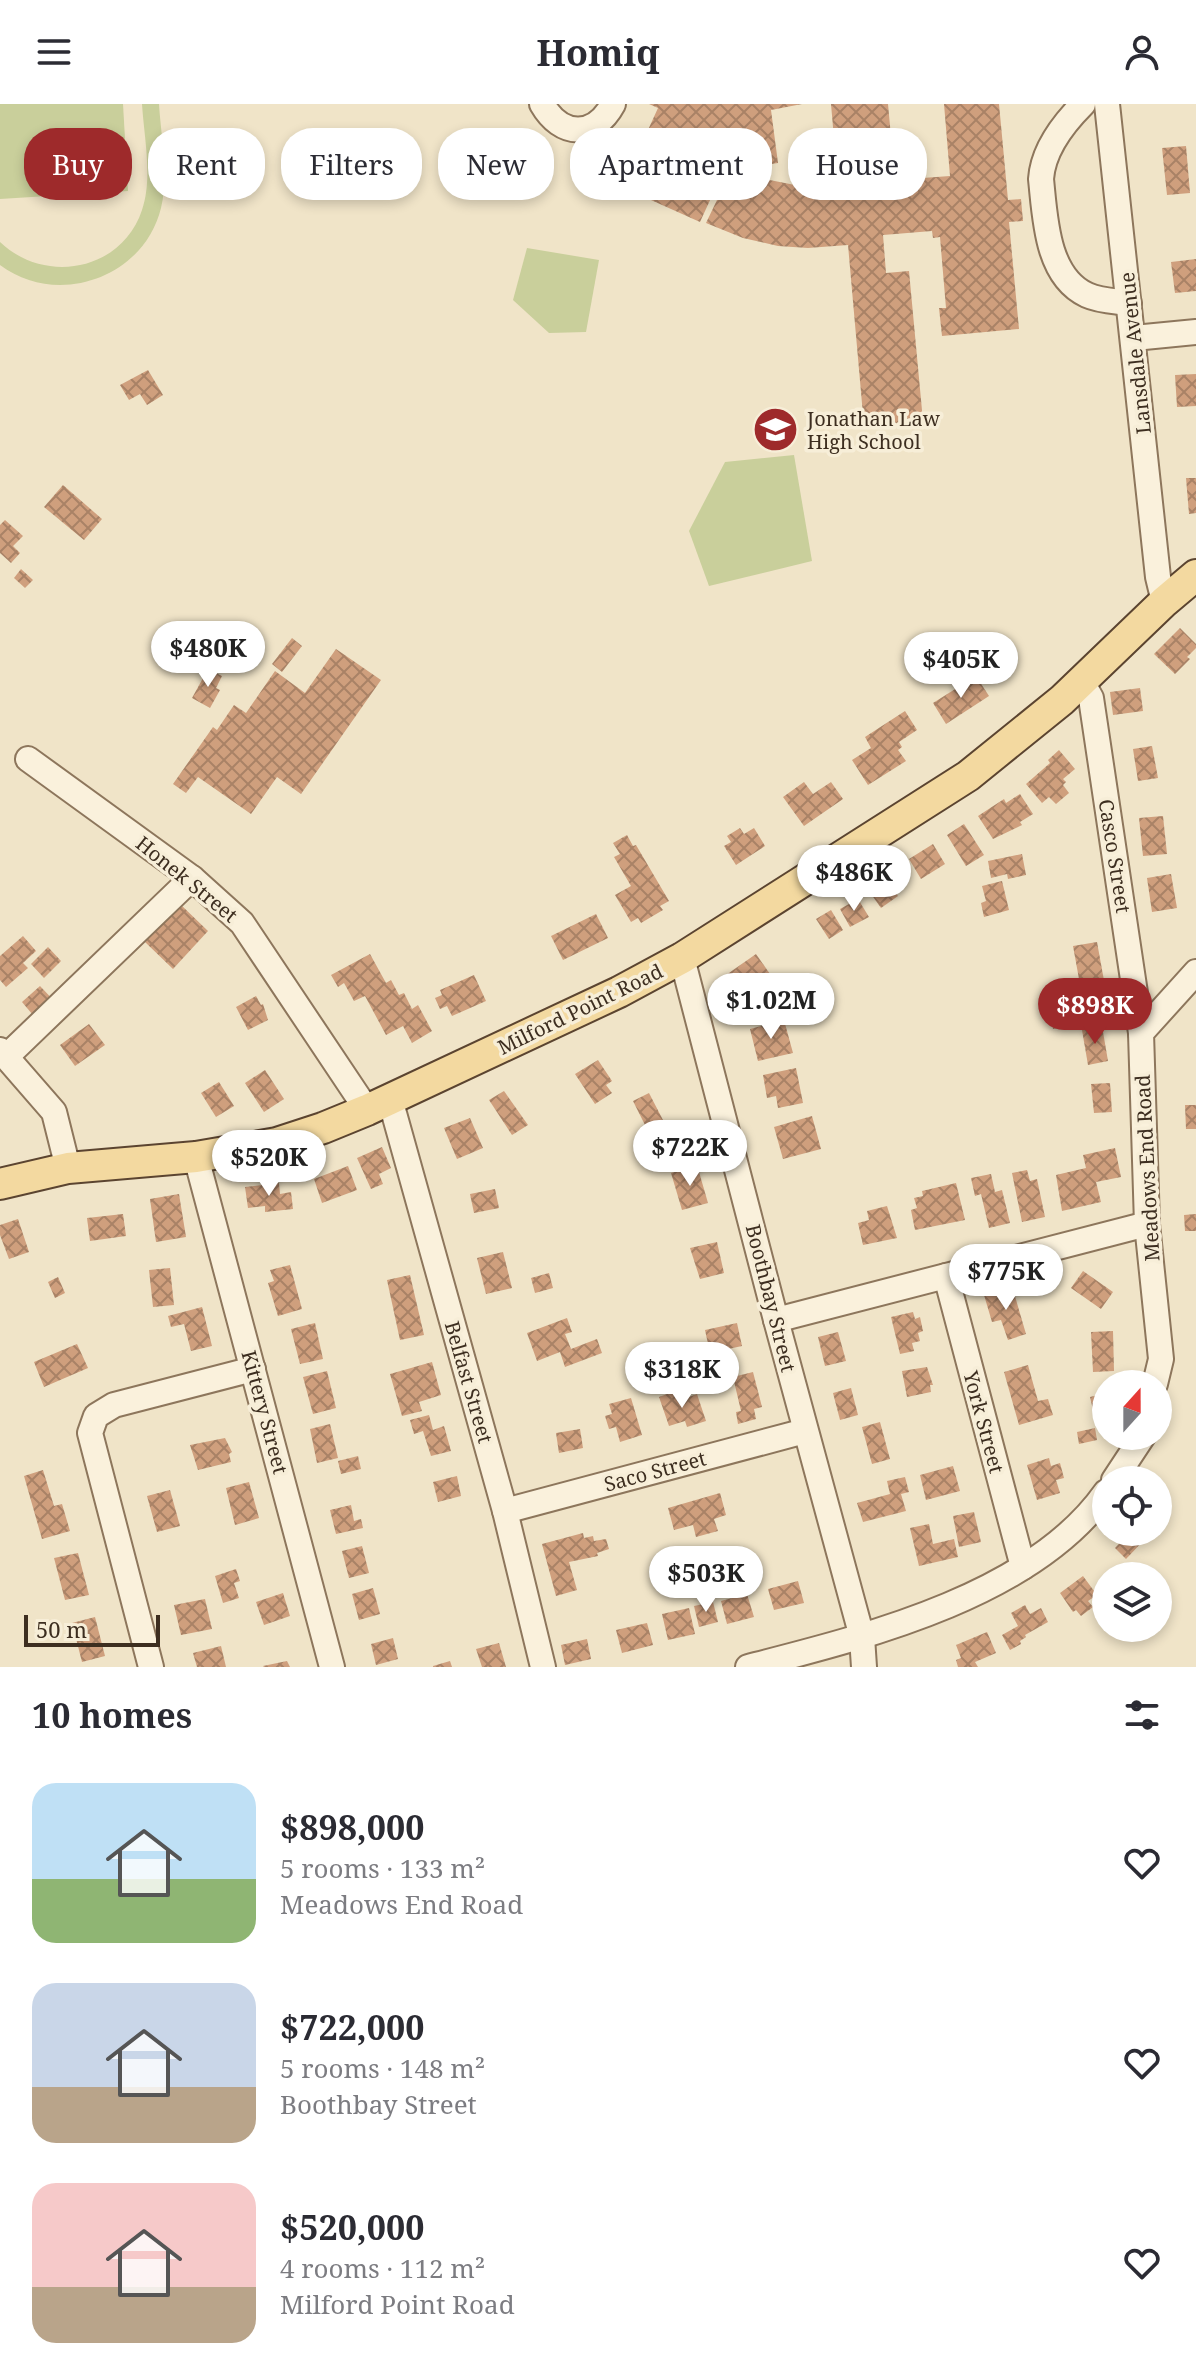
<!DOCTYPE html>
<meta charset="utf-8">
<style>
:root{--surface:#fff;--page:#f7f7f7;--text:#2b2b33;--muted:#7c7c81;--accent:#9e2a2b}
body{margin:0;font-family:"Noto Serif",serif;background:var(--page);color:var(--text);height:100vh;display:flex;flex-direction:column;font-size:30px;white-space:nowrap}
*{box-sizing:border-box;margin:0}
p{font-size:26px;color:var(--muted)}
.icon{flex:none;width:44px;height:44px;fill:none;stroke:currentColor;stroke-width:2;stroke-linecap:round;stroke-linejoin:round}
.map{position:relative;height:1563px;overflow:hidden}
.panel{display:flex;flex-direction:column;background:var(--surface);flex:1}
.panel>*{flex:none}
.guide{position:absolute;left:24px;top:24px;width:1148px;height:72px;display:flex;gap:16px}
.needle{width:52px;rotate:21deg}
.tools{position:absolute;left:1092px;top:1266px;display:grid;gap:16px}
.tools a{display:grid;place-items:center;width:80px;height:80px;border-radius:50%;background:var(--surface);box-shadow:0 4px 12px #0003;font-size:40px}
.scale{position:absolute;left:24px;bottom:20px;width:136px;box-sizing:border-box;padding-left:8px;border:4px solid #3d2e20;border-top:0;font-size:22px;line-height:28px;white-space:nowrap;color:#3d2e20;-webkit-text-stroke:6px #f7eed8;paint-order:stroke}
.price{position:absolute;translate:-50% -68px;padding:0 18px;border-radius:28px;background:#fff;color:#222;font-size:26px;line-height:52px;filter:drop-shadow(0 2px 4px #0008)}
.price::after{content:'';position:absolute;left:50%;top:48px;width:24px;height:18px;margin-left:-12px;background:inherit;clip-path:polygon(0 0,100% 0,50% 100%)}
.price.selected{background:var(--accent);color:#fff}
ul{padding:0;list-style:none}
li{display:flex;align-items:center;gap:24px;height:200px;padding:0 32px}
li span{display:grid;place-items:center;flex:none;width:224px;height:160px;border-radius:24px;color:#555}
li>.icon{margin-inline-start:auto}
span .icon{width:96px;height:96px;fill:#fffc;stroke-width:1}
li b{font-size:34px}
h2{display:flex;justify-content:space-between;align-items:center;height:96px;padding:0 32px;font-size:34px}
.tag{padding:0 28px;border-radius:32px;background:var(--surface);box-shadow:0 4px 12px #0003;font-size:28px;line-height:72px}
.tag.selected{background:var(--accent);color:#fff}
header{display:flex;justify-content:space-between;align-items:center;height:104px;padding:0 32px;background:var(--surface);font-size:36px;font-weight:700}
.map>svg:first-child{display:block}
.green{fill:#c9cf9b}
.building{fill:url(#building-cross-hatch)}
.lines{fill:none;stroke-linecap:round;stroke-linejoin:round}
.minor-casing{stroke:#8d765c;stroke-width:28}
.major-casing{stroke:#5b4430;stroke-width:34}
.minor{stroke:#faf1dc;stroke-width:24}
.major{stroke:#f3d9a0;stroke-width:30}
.labels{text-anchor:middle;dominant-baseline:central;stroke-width:7;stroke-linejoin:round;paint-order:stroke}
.street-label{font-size:20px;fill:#3d2e20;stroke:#f7eed8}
.poi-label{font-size:20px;fill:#3d2e20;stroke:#f7eed8;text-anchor:start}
</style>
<header><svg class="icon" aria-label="menu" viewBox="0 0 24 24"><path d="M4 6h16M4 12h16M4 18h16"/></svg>Homiq<svg class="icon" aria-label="person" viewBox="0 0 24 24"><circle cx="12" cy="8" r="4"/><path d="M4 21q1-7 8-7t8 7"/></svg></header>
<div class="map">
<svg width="1196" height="1563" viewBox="0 0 1196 1563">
<defs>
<pattern id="building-cross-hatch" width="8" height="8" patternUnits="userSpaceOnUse" patternTransform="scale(2)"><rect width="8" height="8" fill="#cf9f7d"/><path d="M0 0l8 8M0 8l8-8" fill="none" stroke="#a98266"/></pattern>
</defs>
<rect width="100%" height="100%" fill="#f0e4c8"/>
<g class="green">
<path d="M0,0h123l5,87 -128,8z"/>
<path d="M142,0h17c2,33 10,71 2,104 -17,70 -104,100 -161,57v-23c45,43 122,29 142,-32 11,-32 2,-73 0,-106z"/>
<path d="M527,144l72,12 -13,72 -37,1 -36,-33z"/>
<path d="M794,351l18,106 -103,25 -20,-55 36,-69z"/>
</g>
<g class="building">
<path d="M649,0h153l-31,6 7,53 -19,3 -5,11 51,10 33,-2 -7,-81h57l7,76 55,-4 -6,-72h55l9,96 13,-1 2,22 -14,1 10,107 -77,7 -3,-28h7l-6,-71 -7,1 -1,-7 -49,4 3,38 23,-2 14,150 -59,5 -16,-181 -40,3 -30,-2 -35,-8 -37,-15 11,-23 -6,-2 -11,24 -78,-35 36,-79z"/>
<path d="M1186,42l4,47 -23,2 -5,-47z"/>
<path d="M1196,155v32l-21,2 -4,-31z"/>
<path d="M148,266l15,25 -16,10 -7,-11 -11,6 -9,-15z"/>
<path d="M1196,270v32l-19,1 -2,-32z"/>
<path d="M1186,374h10v35l-7,1z"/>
<path d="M63,381l39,34 -18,21 -40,-33z"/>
<path d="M5,416l18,16 -10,10 7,7 -9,10 -11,-10v-28z"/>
<path d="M21,465l12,11 -8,8 -11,-10z"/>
<path d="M1180,524l16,16v4l-9,9 3,2 -15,15 -21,-20z"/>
<path d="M292,534l10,8 -20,26 -10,-8z"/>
<path d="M336,545l45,31 -80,114 -24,-17 -26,37 -53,-37 -12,16 -13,-9 40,-57 4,3 17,-25 12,8 29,-42 30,22z"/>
<path d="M208,565l14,7 -6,12 4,2 -10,18 -18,-10z"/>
<path d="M976,572l13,20 -43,28 -13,-21z"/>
<path d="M1140,584l3,23 -30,4 -3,-23z"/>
<path d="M905,607l12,19 -18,12 3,5 -4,3 8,11 -38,24 -16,-25 19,-12 -6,-11z"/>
<path d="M1152,642l6,32 -20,3 -5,-32z"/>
<path d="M1059,646l16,19 -12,10 3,3 -3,3 6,8 -13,11 -7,-7 -7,6 -16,-19 24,-21 -2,-3z"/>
<path d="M804,678l9,12 18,-12 12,17 -39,27 -21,-29z"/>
<path d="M1020,690l13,20 -13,8 2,3 -29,14 -15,-23 26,-17 2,4z"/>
<path d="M1163,712l4,38 -24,2 -4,-38z"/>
<path d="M964,720l20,31 -18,11 -19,-31z"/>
<path d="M740,724l4,6 10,-6 11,18 -29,19 -12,-19 7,-4 -4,-6z"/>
<path d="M627,731l6,11 3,-1 33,56 -9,5 3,4 -22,13 -3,-5 -7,4 -16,-27 16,-9 -17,-29 6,-3 -7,-11z"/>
<path d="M933,740l12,20 -24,15 -12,-20z"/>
<path d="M1022,750l4,21 -18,4 -1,-5 -16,4 -3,-17z"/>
<path d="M880,768l18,24 -17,12 -17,-24z"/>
<path d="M1171,770l6,34 -25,4 -5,-34z"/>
<path d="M1002,777l7,29 -25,7 -3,-14 5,-2 -4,-15z"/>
<path d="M858,795l11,18 -19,10 -10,-18z"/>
<path d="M180,800l28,27 -35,38 -28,-27z"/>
<path d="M831,806l12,20 -14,9 -13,-20z"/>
<path d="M596,810l12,24 -45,22 -12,-24z"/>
<path d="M23,832l13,15 -13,12 5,5 -22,19 -6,-7v-24z"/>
<path d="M1097,838l8,44 -24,4 -8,-44z"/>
<path d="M48,843l13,14 -17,17 -13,-14z"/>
<path d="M370,850l16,29 5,-3 8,15 5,-2 8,16 6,-4 14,26 -20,12 -9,-17 -17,9 -21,-39 -11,5 -10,-18 -6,4 -7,-12z"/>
<path d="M756,850l14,20 -29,22 -15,-21z"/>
<path d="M474,871l12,26 -34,15 -5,-10 -7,3 -5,-11 7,-3 -2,-5z"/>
<path d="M40,882l17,18 -19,17 -16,-19z"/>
<path d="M256,892l5,9 2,-1 5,16 -20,10 -12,-23z"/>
<path d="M1067,901l2,22 -16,2 -2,-22z"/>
<path d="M784,916l9,33 -35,8 -8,-32z"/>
<path d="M89,920l16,21 -30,21 -15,-21z"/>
<path d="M1102,922l6,35 -20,4 -6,-35z"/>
<path d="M598,956l14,21 -6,4 6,8 -17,11 -20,-30z"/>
<path d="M796,964l7,35 -25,5 -2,-12 -9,2 -4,-23z"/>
<path d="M265,966l19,29 -20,13 -19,-29z"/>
<path d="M219,978l15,24 -18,11 -15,-24z"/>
<path d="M1110,979l2,29 -18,1 -3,-29z"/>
<path d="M504,987l24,34 -16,10 -23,-35z"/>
<path d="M649,989l15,29 -16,9 -15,-30z"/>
<path d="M1185,1001h11v24h-10z"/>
<path d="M812,1012l9,33 -38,10 -9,-32z"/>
<path d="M470,1014l13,30 -26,11 -13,-31z"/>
<path d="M382,1043l9,21 -12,6 4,10 -12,5 -14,-31z"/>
<path d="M1115,1044l6,29 -25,5 5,20 -39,9 -6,-36 30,-7 -3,-13z"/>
<path d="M697,1061l11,38 -26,7 -11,-37z"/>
<path d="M348,1062l9,24 -35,13 -8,-24z"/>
<path d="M1027,1066l3,11 7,-2 8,38 -23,5 -10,-49z"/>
<path d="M991,1070l4,18 7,-2 8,33 -21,5 -8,-34 -6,2 -4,-18z"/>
<path d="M279,1079l1,11 11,-2 2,17 -28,3v-6l-17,2 -3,-21z"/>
<path d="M956,1079l9,37 -50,10 -4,-20 6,-2 -3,-10 9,-2 -1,-5z"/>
<path d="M495,1085l4,19 -25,5 -4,-19z"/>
<path d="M179,1090l7,43 -30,5 -6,-43z"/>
<path d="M887,1102l10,32 -34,7 -5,-22 11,-3 -2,-9z"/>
<path d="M123,1110l3,22 -36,5 -3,-23z"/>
<path d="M1196,1110v17h-11l-1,-16z"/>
<path d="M18,1115l11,33 -20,7 -9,-24v-10z"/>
<path d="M717,1138l7,31 -24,6 -10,-31z"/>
<path d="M503,1148l9,36 -26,6 -9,-36z"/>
<path d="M290,1161l12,44 -24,7 -10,-33 6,-2 -4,-11z"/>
<path d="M170,1164l4,37 -21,2 -4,-37z"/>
<path d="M1083,1167l30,21 -12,17 -30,-21z"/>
<path d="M549,1169l4,15 -18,5 -4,-15z"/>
<path d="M410,1171l14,60 -24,5 -13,-60z"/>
<path d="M58,1173l7,16 -10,5 -7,-16z"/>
<path d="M1012,1182l14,48 -18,6 -7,-20 -9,2 -8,-27z"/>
<path d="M202,1203l10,39 -21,5 -7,-27 -13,3 -3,-11z"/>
<path d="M913,1208l2,7 5,-2 3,14 -5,2 2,8 -8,2 2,8 -14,3 -9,-37z"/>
<path d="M567,1214l5,14 -7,2 6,15 26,-10 5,14 -37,14 -5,-15 -23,9 -10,-28z"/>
<path d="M315,1219l8,36 -23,5 -9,-35z"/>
<path d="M737,1219l5,23 -32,7 -5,-23z"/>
<path d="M1113,1227l1,40 -21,1 -2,-40z"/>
<path d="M838,1228l8,29 -21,5 -7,-29z"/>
<path d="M77,1240l11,24 -44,19 -10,-25z"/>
<path d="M432,1258l9,33 -22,7 3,9 -20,5 -12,-42z"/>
<path d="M1028,1261l10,36 10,-2 5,16 -34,10 -15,-53z"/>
<path d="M927,1263l6,18h-3l1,7 -24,5 -5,-26z"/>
<path d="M327,1267l9,37 -23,6 -10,-37z"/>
<path d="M753,1268l9,35 -8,2 2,10 -18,5 -2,-12 5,-1 -8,-34z"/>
<path d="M851,1284l7,27 -18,5 -7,-27z"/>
<path d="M675,1287l3,10 19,-7 9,27 -19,6 -2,-6 -16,5 -10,-29z"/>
<path d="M1106,1289v22l-11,3 -5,-21z"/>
<path d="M631,1294l11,37 -22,7 -4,-15 -7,2 -4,-13 7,-2 -3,-10z"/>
<path d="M429,1311l4,15 11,-4 7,25 -20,5 -8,-25 -9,3 -4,-14z"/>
<path d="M880,1318l10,37 -18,5 -10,-37z"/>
<path d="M330,1320l8,34 -21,5 -7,-34z"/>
<path d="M1095,1324l2,12 -18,4 -2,-12z"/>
<path d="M580,1325l3,19 -24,5 -3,-20z"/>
<path d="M225,1334l7,14 -3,2 2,8 -33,8 -8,-25z"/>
<path d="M358,1352l3,13 -20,5 -3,-13z"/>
<path d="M1049,1354l2,8 9,-3 4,15 -8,2 4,13 -23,7 -10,-35z"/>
<path d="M953,1362l7,25 -34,9 -6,-25z"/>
<path d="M43,1366l11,36 8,-2 8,27 -28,8 -18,-63z"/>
<path d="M457,1372l4,20 -23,6 -5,-20z"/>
<path d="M905,1373l4,15 -8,2 5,17 -43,11 -6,-19 33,-9 -3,-13z"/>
<path d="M249,1378l10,36 -24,7 -9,-37z"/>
<path d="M170,1386l10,36 -23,6 -10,-36z"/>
<path d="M720,1389l6,22 -12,4 4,12 -22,6 -3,-12 -19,5 -6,-22z"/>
<path d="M351,1401l3,16 7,-2 2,9 -27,6 -6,-24z"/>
<path d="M974,1408l7,30 -22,5 -6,-31z"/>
<path d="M929,1420l4,20 21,-5 4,18 -39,9 -9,-38z"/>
<path d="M1130,1428h8l7,7 -19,20 -11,-11z"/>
<path d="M583,1429l1,5 9,-2 1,5 12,-2 3,10 -12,4 1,3 -29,6 8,28 -21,6 -14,-52z"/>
<path d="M362,1442l7,27 -20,5 -7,-27z"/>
<path d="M78,1449l11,42 -24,5 -11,-42z"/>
<path d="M236,1465l4,12 -6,2 5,15 -16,5 -8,-27z"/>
<path d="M1083,1472l14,19 -9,6 5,6 -12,9 -5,-6 -3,2 -13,-19z"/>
<path d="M798,1477l6,22 -30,7 -6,-21z"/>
<path d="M373,1484l7,26 -21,6 -7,-26z"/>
<path d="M283,1489l7,23 -26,9 -8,-23z"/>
<path d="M747,1490l7,23 -27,7 -6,-23z"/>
<path d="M205,1495l7,30 -31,6 -7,-30z"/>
<path d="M713,1498l5,20 -19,5 -5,-21z"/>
<path d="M1025,1501l5,9 11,-6 7,14 -23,13 1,2 -6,4 1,3 -11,6 -8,-15 16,-9 -7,-13z"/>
<path d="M689,1504l6,26 -27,6 -6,-26z"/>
<path d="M95,1513l10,39 -23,6 -10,-39z"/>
<path d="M647,1519l6,22 -31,8 -6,-23z"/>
<path d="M987,1528l9,21 -21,9 3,5h-20l-2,-7 5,-2 -5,-13z"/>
<path d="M393,1534l5,21 -22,6 -5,-21z"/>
<path d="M587,1535l4,20 -26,6 -4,-20z"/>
<path d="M499,1539l7,24h-24l-6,-18z"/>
<path d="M221,1542l5,21h-29l-4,-14z"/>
<path d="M287,1557l3,6h-26l-1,-1z"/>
<path d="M450,1557l2,6h-19v-1z"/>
</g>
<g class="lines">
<defs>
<g id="minor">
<path d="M542,0c19,33 52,35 71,0"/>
<path d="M1083,0c-20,20 -40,46 -42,75 4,37 5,97 46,116 13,6 28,6 42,8"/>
<path d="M1107,0l51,473 6,25"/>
<path d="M1134,234l62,-6"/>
<path d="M1082,578l9,16 50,335"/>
<path d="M28,655l164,119 50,45 125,187"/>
<path d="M682,854l94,362 86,317 2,30"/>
<path d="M0,946l54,62 14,56"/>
<path d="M6,953l186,-179"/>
<path d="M390,995l115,412 38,156"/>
<path d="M196,1053l136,510"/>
<path d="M946,1172l77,291"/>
<path d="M776,1216l371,-96"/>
<path d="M1155,1280l6,-25 -14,-135 -6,-191 55,-61"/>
<path d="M1114,1376l29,-44"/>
<path d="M505,1407l300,-80"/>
<path d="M151,1563l-61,-234 6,-17 18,-11 139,-36"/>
<path d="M748,1563c117,-30 285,-71 358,-175"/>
</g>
<path id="major" d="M0,1080l68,-16 128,-11 81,-14 46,-15 44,-18 252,-118 63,-34 286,-182 94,-76 102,-98 32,-27"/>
</defs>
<use href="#minor" class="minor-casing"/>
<use href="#major" class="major-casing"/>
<use href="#minor" class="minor"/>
<use href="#major" class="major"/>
</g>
<defs>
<symbol id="school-disc" viewBox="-11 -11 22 22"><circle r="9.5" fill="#9e2a2b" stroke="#f7eed8"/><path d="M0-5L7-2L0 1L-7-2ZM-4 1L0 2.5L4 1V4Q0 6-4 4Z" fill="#fff"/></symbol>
</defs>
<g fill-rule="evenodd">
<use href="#school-disc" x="750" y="300" width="51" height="51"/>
</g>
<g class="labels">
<g class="street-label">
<text transform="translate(1135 249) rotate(-96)">Lansdale Avenue</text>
<text transform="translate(1115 752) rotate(81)">Casco Street</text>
<text transform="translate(187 775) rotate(39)">Honek Street</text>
<text transform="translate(580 905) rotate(-26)">Milford Point Road</text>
<text transform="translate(1147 1064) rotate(-93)">Meadows End Road</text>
<text transform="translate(771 1194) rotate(76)">Boothbay Street</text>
<text transform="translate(469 1278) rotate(74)">Belfast Street</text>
<text transform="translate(265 1308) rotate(75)">Kittery Street</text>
<text transform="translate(984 1318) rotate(75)">York Street</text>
<text transform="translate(655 1367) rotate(-15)">Saco Street</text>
</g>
<g class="poi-label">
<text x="807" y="314">Jonathan Law<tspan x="807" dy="23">High School</tspan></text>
</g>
</g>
</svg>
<div class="tools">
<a><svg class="needle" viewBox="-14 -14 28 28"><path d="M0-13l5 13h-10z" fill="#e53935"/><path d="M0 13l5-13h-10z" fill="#7c7c81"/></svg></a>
<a><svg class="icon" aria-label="locate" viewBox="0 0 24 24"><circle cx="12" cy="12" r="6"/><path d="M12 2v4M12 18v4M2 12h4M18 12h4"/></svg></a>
<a><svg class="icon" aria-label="layers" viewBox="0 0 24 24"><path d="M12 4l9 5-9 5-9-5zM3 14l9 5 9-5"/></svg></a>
</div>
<div class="scale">50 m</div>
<b class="price" style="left:208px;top:585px">$480K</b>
<b class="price" style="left:961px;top:596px">$405K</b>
<b class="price" style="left:854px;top:809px">$486K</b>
<b class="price" style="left:771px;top:937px">$1.02M</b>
<b class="price selected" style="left:1095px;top:942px">$898K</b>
<b class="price" style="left:690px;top:1084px">$722K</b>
<b class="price" style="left:269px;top:1094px">$520K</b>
<b class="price" style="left:1006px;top:1208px">$775K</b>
<b class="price" style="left:682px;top:1306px">$318K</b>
<b class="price" style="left:706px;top:1510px">$503K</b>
<div class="guide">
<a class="tag selected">Buy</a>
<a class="tag">Rent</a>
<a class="tag">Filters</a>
<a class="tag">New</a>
<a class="tag">Apartment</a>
<a class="tag">House</a>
</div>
</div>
<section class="panel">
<h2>10 homes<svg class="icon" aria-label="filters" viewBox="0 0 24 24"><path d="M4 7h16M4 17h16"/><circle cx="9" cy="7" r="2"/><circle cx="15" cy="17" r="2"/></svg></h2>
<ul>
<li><span style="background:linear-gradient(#bfe0f5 60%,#8fb573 0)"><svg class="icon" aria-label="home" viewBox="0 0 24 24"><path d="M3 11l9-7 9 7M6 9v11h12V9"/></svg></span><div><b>$898,000</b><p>5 rooms · 133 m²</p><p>Meadows End Road</p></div><svg class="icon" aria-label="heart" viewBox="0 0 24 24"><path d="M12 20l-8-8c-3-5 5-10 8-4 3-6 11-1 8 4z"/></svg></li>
<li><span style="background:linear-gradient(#c9d6e8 65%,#b9a48a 0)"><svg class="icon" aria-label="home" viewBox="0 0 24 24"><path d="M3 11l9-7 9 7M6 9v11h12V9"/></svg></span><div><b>$722,000</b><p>5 rooms · 148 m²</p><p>Boothbay Street</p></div><svg class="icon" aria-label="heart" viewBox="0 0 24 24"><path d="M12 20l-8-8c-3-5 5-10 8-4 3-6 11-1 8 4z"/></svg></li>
<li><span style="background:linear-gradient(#f6c9c9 65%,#b9a48a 0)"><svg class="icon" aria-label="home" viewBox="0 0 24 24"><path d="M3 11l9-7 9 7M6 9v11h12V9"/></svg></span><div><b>$520,000</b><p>4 rooms · 112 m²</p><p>Milford Point Road</p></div><svg class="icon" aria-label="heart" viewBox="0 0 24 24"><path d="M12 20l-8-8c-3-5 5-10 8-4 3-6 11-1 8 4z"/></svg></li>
</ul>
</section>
